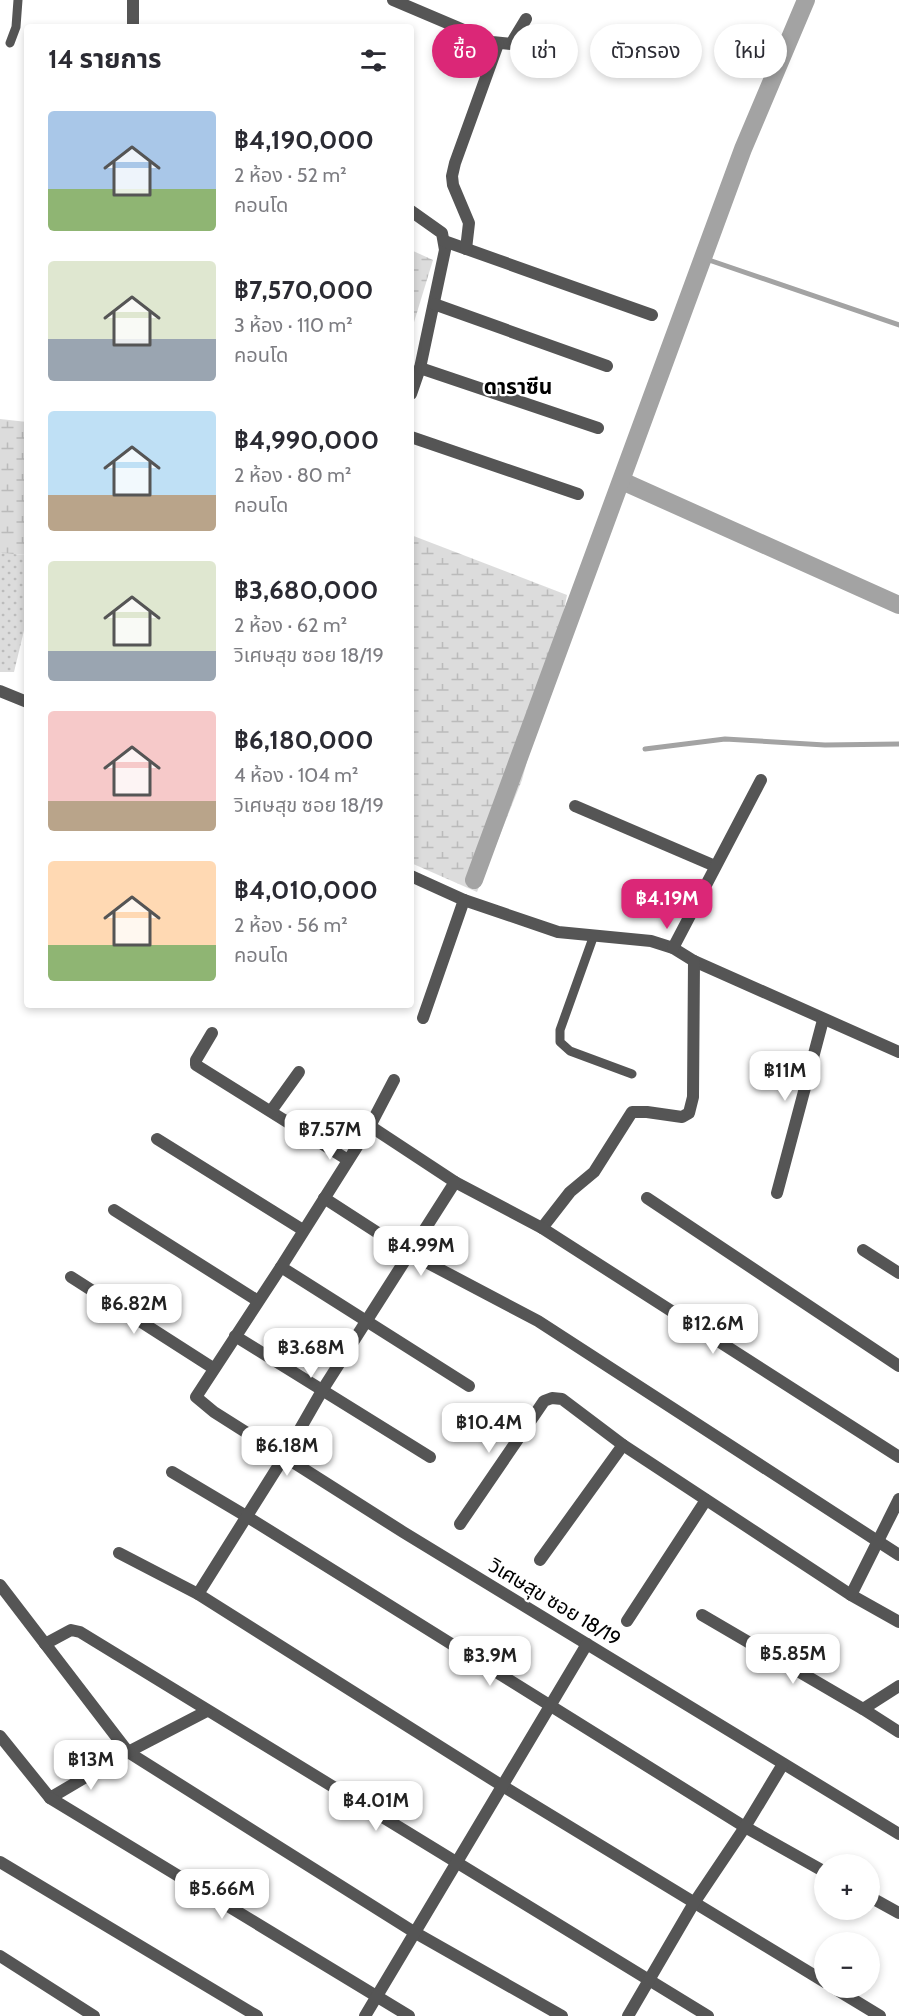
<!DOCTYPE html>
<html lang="th">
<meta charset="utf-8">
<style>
:root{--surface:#fff;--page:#f2f2f3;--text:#2b2b33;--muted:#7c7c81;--accent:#db2777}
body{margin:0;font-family:Cabin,"Noto Sans Thai",sans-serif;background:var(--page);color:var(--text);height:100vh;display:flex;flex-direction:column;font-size:22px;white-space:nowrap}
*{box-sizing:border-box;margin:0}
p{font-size:20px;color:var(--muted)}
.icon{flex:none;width:33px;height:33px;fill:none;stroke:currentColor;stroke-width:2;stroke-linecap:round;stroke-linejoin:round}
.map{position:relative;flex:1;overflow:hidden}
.sheet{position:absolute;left:24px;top:24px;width:390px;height:984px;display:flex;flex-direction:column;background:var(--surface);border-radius:6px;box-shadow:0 3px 9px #0003}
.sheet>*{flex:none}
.top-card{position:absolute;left:432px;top:24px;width:376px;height:54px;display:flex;gap:12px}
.buttons{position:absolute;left:814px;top:1854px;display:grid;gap:12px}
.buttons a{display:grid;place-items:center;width:66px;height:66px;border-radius:50%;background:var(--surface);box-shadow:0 3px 9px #0003;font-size:30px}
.price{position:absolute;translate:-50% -51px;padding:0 14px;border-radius:12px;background:#fff;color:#222;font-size:20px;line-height:39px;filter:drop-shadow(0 2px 3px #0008)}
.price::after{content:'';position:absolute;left:50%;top:36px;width:18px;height:14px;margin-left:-9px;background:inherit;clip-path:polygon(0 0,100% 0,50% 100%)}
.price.on{background:var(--accent);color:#fff}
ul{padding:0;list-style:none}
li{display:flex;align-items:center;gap:18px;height:150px;padding:0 24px}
li span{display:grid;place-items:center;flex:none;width:168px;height:120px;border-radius:6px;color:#555}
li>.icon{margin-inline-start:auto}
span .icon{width:72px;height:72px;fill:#fffc;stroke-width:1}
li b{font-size:26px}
h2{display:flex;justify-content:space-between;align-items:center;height:72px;padding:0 24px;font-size:26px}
.tag{padding:0 21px;border-radius:27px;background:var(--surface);box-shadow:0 3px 9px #0003;font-size:21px;line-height:54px}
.tag.on{background:var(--accent);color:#fff}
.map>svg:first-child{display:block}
.grass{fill:url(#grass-dots)}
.wetland{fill:url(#wetland-marsh)}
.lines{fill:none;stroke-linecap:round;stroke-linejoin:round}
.stream{stroke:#a3a3a3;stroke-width:5}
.canal{stroke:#a3a3a3;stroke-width:18}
.lane{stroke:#555;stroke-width:9}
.street{stroke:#555;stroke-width:12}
.labels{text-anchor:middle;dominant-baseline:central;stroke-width:4.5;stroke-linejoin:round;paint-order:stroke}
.street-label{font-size:20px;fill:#000;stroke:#fff}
.neighbourhood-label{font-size:21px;font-weight:bold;fill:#000;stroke:#fff}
</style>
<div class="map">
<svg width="899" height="2016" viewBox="0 0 899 2016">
<defs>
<pattern id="grass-dots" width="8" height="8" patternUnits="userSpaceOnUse" patternTransform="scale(1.5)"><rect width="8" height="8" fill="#dcdcdc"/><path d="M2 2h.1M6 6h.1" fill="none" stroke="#bbb" stroke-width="1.8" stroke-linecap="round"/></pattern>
<pattern id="wetland-marsh" width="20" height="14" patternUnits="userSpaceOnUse" patternTransform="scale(1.5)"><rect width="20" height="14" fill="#dcdcdc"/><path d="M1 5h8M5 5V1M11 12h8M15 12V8" fill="none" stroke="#bbb"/></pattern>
</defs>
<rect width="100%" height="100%" fill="#fff"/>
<path class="grass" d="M0,553l27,2v63l-13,54h-14z"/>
<g class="wetland">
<path d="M411,250l22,10 -22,72z"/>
<path d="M0,419l27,3v133l-27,-2z"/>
<path d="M411,535l156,60 -13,64 -32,121 -45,112 -66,-29z"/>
</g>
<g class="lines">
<g class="stream">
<path d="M703,258l196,67"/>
<path d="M645,749l80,-10 100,6 74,-1"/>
</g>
<g class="canal">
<path d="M622,481l277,124"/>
<path d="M474,880l269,-731 63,-149"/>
</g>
<g class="lane">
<path d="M10,43l6,-16 2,-27"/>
<path d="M594,935l-34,95v12l10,9 62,23"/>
</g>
<g class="street">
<path d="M393,0l99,42 19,2 15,-25"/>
<path d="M133,27v-27"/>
<path d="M411,211l31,22 3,17 -25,118 -9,26"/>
<path d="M444,241l208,74"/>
<path d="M466,249l3,-26 -16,-38 -1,-9 3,-13 43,-119"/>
<path d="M434,304l173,62"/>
<path d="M420,368l178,60"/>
<path d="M411,437l167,57"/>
<path d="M0,691l27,11"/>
<path d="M575,806l140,60"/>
<path d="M411,876l53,24 94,32 93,9 22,7 21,13 205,91"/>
<path d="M673,948l88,-168"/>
<path d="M423,1018l41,-118"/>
<path d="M212,1033l-16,27v5l152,95"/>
<path d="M271,1111l28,-39"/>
<path d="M370,1126l24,-46"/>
<path d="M157,1139l146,91"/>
<path d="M777,1193l46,-173"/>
<path d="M324,1198l85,55 129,68 361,234"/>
<path d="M647,1198l252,168"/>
<path d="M114,1210l144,91"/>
<path d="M542,1228l28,-36 24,-20 38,-60h15l35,5 7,-4 4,-16 1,-136"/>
<path d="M863,1250l36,23"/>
<path d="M281,1267l188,119"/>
<path d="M71,1277l142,91"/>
<path d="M235,1336l195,121"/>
<path d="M899,1457l-357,-229 -87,-46 -85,-56 -89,141 -85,130 18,15 189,120 496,302"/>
<path d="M172,1472l74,44 499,311 80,45"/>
<path d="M460,1524l84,-123 8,-3 10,1 61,46 228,150 48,27"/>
<path d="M119,1553l79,41 303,191 324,197"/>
<path d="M540,1560l83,-115"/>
<path d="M0,1585l128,167 286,180 148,84"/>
<path d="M198,1594l86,-137 39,-68 132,-207"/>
<path d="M851,1595l48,-96"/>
<path d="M702,1615l161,94 36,23"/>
<path d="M627,1621l79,-121"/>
<path d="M45,1644l26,-14 9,2 628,384"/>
<path d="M863,1709l36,-23"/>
<path d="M0,1736l50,62 78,-46 79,-41"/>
<path d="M50,1798l359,218"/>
<path d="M0,1862l257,154"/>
<path d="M870,1897l29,16"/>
<path d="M0,1956l94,60"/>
<path d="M834,1988l46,28"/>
<path d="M365,2016l222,-372"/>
<path d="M628,2016l66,-113 51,-76 38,-63"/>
</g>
</g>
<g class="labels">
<g class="street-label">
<text transform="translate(555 1602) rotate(31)">วิเศษสุข ซอย 18/19</text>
</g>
<g class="neighbourhood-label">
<text x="518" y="386">ดาราซีน</text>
</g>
</g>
</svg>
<div class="buttons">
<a>+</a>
<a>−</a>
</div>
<b class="price on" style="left:667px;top:930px">฿4.19M</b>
<b class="price" style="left:785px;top:1102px">฿11M</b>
<b class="price" style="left:330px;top:1161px">฿7.57M</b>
<b class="price" style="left:421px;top:1277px">฿4.99M</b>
<b class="price" style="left:134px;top:1335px">฿6.82M</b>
<b class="price" style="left:713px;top:1355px">฿12.6M</b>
<b class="price" style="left:311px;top:1379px">฿3.68M</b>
<b class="price" style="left:489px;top:1454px">฿10.4M</b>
<b class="price" style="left:287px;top:1477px">฿6.18M</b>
<b class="price" style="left:793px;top:1685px">฿5.85M</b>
<b class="price" style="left:490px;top:1687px">฿3.9M</b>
<b class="price" style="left:91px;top:1791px">฿13M</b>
<b class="price" style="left:376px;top:1832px">฿4.01M</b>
<b class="price" style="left:222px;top:1920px">฿5.66M</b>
<div class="top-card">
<a class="tag on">ซื้อ</a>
<a class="tag">เช่า</a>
<a class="tag">ตัวกรอง</a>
<a class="tag">ใหม่</a>
</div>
<section class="sheet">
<h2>14 รายการ<svg class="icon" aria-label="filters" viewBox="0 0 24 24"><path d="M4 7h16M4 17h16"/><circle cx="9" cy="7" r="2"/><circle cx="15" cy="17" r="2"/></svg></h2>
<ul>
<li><span style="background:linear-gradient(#a9c7e8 65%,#8fb573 0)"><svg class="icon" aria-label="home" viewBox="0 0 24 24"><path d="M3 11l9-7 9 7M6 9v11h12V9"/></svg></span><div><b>฿4,190,000</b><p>2 ห้อง · 52 m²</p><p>คอนโด</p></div></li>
<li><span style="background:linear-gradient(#dfe7d0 65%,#9aa5b1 0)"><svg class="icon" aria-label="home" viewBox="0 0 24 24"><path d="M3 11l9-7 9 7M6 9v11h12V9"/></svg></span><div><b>฿7,570,000</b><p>3 ห้อง · 110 m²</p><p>คอนโด</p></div></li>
<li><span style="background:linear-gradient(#bfe0f5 70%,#b9a48a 0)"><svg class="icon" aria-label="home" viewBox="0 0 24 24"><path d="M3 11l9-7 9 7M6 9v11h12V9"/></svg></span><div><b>฿4,990,000</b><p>2 ห้อง · 80 m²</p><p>คอนโด</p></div></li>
<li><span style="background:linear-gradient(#dfe7d0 75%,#9aa5b1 0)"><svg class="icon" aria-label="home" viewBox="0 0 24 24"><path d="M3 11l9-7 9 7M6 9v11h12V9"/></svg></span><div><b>฿3,680,000</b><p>2 ห้อง · 62 m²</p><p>วิเศษสุข ซอย 18/19</p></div></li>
<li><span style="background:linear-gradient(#f6c9c9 75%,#b9a48a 0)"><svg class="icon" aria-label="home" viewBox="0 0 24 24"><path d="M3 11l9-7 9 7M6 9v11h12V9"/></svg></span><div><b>฿6,180,000</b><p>4 ห้อง · 104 m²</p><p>วิเศษสุข ซอย 18/19</p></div></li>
<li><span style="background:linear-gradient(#ffd9b3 70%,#8fb573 0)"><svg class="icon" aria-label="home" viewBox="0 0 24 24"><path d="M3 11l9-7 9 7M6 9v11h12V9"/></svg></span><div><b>฿4,010,000</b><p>2 ห้อง · 56 m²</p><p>คอนโด</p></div></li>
</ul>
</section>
</div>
